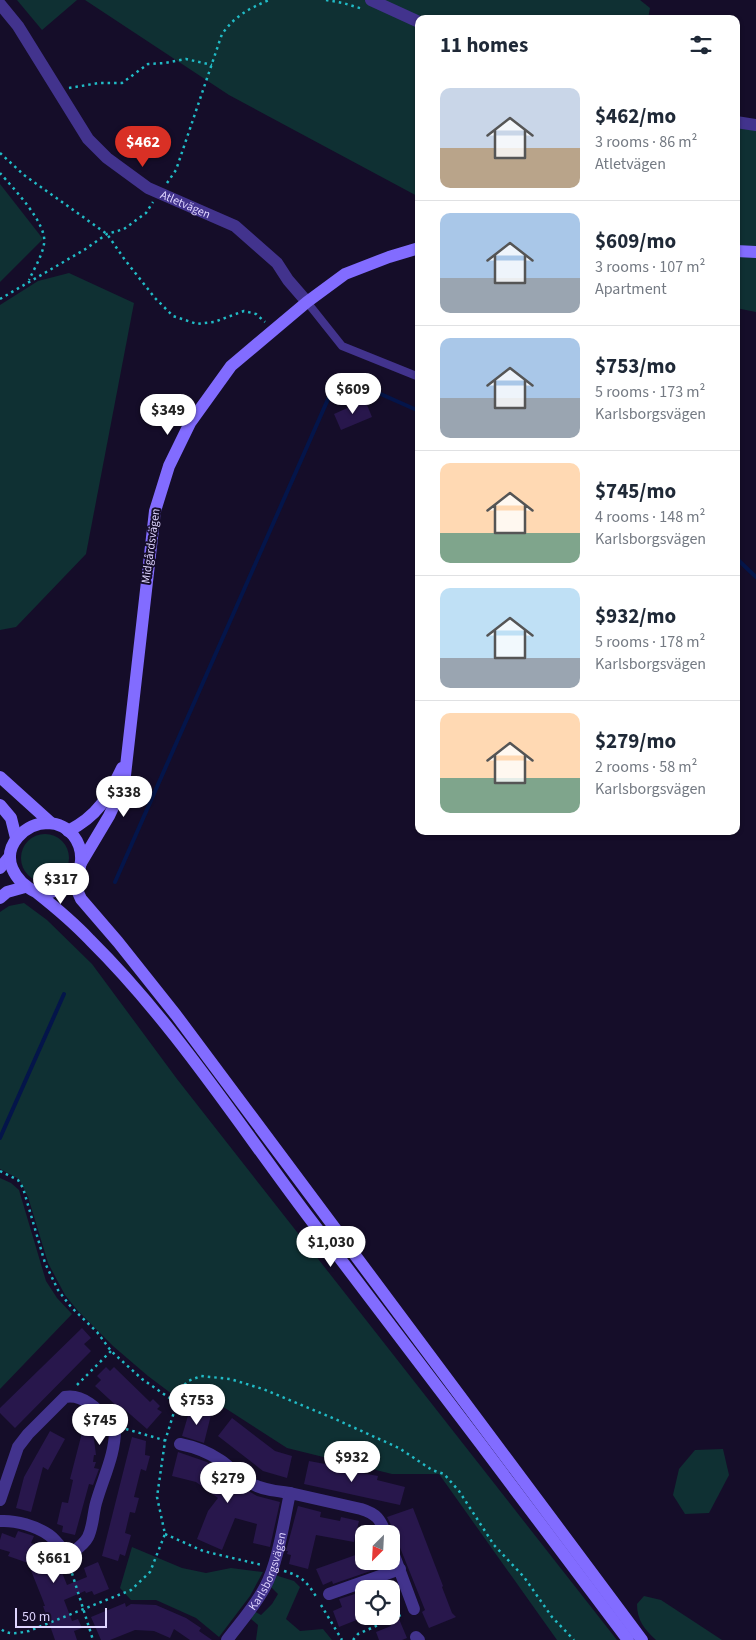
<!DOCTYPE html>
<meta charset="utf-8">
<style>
:root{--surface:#fff;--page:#f2f2f3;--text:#1f2937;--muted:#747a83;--line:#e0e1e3;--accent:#d93025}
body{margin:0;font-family:"Source Sans 3",sans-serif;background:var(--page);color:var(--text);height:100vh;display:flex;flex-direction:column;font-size:19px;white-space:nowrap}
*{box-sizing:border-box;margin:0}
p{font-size:16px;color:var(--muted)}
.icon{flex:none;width:28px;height:28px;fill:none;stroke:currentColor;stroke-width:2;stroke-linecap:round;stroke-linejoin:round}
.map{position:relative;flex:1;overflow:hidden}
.panel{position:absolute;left:415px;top:15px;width:325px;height:820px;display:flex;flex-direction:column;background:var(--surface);border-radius:10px;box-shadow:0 1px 4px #0004}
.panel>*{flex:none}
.needle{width:32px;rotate:204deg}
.tools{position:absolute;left:355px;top:1525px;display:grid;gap:10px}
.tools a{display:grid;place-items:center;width:45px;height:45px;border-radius:10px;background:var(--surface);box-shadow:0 1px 4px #0004;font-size:25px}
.scale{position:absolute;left:15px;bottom:12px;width:92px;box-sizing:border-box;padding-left:5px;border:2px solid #dfd5ff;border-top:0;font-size:14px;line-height:18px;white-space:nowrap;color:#dfd5ff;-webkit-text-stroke:4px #150d29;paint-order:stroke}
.price{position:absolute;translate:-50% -42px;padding:0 11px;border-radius:18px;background:#fff;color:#222;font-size:16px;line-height:32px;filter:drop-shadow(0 1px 2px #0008)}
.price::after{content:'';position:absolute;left:50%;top:30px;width:15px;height:11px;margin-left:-8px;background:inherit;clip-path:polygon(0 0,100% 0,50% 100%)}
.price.active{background:var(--accent);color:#fff}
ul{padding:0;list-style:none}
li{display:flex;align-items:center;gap:15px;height:125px;padding:0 25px}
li+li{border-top:1px solid var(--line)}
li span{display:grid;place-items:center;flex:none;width:140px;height:100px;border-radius:10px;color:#555}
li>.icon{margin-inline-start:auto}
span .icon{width:60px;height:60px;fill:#fffc;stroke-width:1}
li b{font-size:21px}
h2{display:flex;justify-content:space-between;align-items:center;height:60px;padding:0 25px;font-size:21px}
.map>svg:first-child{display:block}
.green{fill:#0f3033}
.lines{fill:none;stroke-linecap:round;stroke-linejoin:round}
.stream{stroke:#04154a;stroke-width:4}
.building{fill:#28174c}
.path{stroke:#21bbc6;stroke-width:2.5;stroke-dasharray:2.5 4;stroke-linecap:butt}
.lane{stroke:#42338d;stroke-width:8}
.street{stroke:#42338d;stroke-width:12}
.secondary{stroke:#826cff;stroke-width:12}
.labels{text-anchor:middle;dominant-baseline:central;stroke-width:4;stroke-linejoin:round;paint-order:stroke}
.street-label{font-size:12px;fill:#dfd5ff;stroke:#150d29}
</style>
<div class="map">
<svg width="756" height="1640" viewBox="0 0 756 1640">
<rect width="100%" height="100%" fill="#150d29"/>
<g class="green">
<path d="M17,0h60l-35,30z"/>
<path d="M85,0h555l10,8 -2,11h-229v178l-190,-102z"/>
<path d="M736,120l20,1v191l-20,-4z"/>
<path d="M0,184l43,55 -43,43z"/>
<path d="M69,273l65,30 -48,251 -70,73 -16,3v-325l38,-24z"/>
<circle cx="45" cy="858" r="24"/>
<path d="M24,903l23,17 45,44 85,115 440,561h-60l-118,-166h-47l-105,-26 -62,-40 -45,-8 -32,-24 -35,-30 -36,-36 -12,-15 -17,-32 -20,-66 -9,-18 -19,-10v-257l9,-6z"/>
<path d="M0,1178l11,5 8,7 27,91 11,17 15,16 -72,75z"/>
<path d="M723,1449l6,26 -20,38 -24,1 -12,-19 6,-26 16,-19z"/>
<path d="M132,1547l50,21 24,5 25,-5 32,4 -13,24 -31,41 -23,-19 -40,-18h-25l-11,-12z"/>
<path d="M275,1575l19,6 6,6 -14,32 14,12 23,-2 9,11h-76l2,-15 -7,-6 3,-8 7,4 11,-11 6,-10 -7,-7z"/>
<path d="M644,1596l17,4 61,40h-66c-12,-11 -19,-20 -19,-36z"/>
</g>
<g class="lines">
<g class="stream">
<path d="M736,558l20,19"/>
<path d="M115,882l221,-501 4,-5 79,35"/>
<path d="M0,1138l64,-144"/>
</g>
</g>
<g class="building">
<path d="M365,400l7,17 -31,13 -7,-16z"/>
<path d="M82,1328l9,10 -7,6 7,7 -76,77 -15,-15v-5z"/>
<path d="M106,1367l4,4 4,-4 36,35 3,-3 7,7 -3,3 5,3 -15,17 -24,-21 -2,2 -26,-24 6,-6 -4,-4z"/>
<path d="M190,1409l21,6 -7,28 -22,-7z"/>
<path d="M232,1418l43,33 17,5 -5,22 -24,-7 -45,-35z"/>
<path d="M95,1424v5l8,-1 1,10 -10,1 2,16h-2l-1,7h3l-2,6 5,1 -6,16 -4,-1 -14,51 -13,-3 1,-6 -6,-2 5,-22 6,1 5,-23 -3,-1 14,-54z"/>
<path d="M50,1431l15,8 -17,31 -5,-3 -12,45 -15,-4 8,-31z"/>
<path d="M132,1437l14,4 -1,14 5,1 -4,15 -5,-2 -7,28 5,1 -4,15 -5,-1 -5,21 6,2 -6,21 -5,-2 -2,7 -16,-5z"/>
<path d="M178,1452l29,10 32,23 18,11 23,6 -10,45 -17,-4 4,-19 -22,-6 -13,32 -25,-11 11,-28 10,-13 -22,-16 -24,-6z"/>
<path d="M309,1461l43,8 -1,2 27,5 -1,4 28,7 -5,18 -96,-21z"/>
<path d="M298,1506l23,6 -1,5 20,4 1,-4 18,4 -5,21 -38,-7 -8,34 -19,-5 2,-9 -4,-1 1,-3h-2z"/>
<path d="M413,1508l30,78 -1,1 10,26 4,4 -27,11 -7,-16 3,-2 -28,-70 -4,-1 1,-8 -7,-14z"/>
<path d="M18,1531l16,5 -3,7 13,4 -8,21 13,-6 3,6 7,-3 8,20 20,-8 -3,-9 14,-6 11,27 -15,6 -2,-4 -6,2 -1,-2 -21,9 8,21 6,-2 4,9 -8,3 3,9h-22l-12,-34h2l-3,-8 -14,-35 -20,-7 2,-4 -10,-3v-9l2,-7 13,5z"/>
<path d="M364,1552v9h16l2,6 -49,17 -1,-3 -9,4 -7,-16z"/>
<path d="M355,1594l9,23 -25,10 -6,-16 9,-4 -3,-8z"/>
<path d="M391,1600l16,38 -5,2h-23l-3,-8 15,-6z"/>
<path d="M125,1603l1,4 5,-3 25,1 30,13 15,10 -2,3 13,9h-22l-16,-11 -4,9 -16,-7 -19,-1 -25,10h-9l-10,-23z"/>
</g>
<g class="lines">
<g class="path">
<path d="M326,0l17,3 20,6"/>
<path d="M69,88l30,-5h23l26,-19 17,-1 21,-4 26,6"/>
<path d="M0,153l24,22 83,59 18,26 30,38 18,18 24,8 17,-2 30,-11 12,3 9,8"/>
<path d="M0,173c13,15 48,51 44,71 -2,12 -10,25 -15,36"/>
<path d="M167,183l9,-13 46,-136c13,-18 26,-25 47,-34"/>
<path d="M0,299l84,-49 23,-16 17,-5 22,-16 7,-11"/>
<path d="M0,1171l18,9 5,8 22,75 13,27 13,17 26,25 14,19 31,28 29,20 4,10 -10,32 -8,56 8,37 -15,38 -19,18 -102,41c-11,2 -21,5 -29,-3"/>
<path d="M77,1385l34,-34"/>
<path d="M171,1399l17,-18 13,-5 29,3 33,10 72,30 64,29 33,22 12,4 15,17 35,54 30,32 28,40 22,23"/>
<path d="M126,1429l41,12"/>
<path d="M165,1534l38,17 59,14"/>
<path d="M70,1567l23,73"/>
<path d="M284,1571c18,5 23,11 33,27"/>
<path d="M321,1605l21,35"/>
<path d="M353,1640l5,-6 45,-20"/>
</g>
<path class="lane" d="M307,302l35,44 77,31"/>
<g class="street">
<path d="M371,0l48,22"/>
<path id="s1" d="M0,4l18,22 70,113 19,19 41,30 87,38 42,37 11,17 19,22"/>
<path d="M736,122l20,3"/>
<path d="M180,1444c15,3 28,8 40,16 11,7 19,18 32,24 12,6 24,7 38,9"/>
<path d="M0,1500l18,-53 10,-13 37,-37c20,-4 37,17 50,30 1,26 -12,51 -19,76 -3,11 -3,24 -8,34 -4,8 -14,14 -20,19 -6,-7 -12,-16 -19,-21 -13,-9 -33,-15 -49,-14"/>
<path d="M391,1547l23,62"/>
<path d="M329,1594l71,-25"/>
<path d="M416,1637l3,3"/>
<path id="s2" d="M227,1640c13,-17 28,-34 38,-53 13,-24 19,-67 25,-94l71,16c16,5 19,10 25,25"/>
</g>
<g class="secondary">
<path d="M736,251l20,1"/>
<path d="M0,777l51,46"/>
<path d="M0,805l11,13 5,20"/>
<path d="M68,831c30,-15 40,-34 54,-63"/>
<path d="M81,863l28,-47 15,-32 31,-273 14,-45 21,-43 41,-57 76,-64 38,-28 44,-17 30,-9"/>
<path d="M0,868l10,-12"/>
<path d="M73,881l8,18 37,43 58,73 466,625"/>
<path d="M36,892c59,7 57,-67 12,-69 -12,0 -22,5 -30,14 -18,21 -3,45 18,55 19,15 38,31 54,48 83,82 147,182 217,275 107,141 215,283 321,425"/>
<path d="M0,898l7,-6 18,-5"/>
</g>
</g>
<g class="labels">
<g class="street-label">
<text stroke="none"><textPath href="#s1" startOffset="280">Atletvägen</textPath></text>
<text transform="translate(151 546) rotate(-82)">Midgårdsvägen</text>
<text stroke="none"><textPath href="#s2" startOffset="81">Karlsborgsvägen</textPath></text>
</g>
</g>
</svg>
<div class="tools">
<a><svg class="needle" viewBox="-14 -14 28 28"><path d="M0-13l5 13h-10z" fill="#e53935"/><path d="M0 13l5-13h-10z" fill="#747a83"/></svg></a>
<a><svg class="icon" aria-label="locate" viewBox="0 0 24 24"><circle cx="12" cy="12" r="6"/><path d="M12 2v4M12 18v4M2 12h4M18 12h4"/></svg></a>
</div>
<div class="scale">50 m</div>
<b class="price active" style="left:143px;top:168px">$462</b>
<b class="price" style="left:353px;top:415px">$609</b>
<b class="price" style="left:168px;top:436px">$349</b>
<b class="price" style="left:124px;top:818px">$338</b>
<b class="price" style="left:61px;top:905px">$317</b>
<b class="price" style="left:331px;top:1268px">$1,030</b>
<b class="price" style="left:197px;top:1426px">$753</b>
<b class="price" style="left:100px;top:1446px">$745</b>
<b class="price" style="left:352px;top:1483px">$932</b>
<b class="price" style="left:228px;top:1504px">$279</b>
<b class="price" style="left:54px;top:1584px">$661</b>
<section class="panel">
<h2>11 homes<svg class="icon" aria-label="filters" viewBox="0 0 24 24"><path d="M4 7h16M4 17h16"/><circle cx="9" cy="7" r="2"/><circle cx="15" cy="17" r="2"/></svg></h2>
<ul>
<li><span style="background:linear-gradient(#c9d6e8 60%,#b9a48a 0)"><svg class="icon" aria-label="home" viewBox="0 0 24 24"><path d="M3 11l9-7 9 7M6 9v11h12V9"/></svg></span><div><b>$462/mo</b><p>3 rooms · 86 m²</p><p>Atletvägen</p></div></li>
<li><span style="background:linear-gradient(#a9c7e8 65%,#9aa5b1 0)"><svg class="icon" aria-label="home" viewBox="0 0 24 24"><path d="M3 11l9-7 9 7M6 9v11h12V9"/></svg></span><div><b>$609/mo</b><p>3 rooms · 107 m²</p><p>Apartment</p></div></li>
<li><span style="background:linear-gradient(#a9c7e8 60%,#9aa5b1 0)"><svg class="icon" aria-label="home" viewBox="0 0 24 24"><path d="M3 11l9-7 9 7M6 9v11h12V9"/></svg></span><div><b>$753/mo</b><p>5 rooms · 173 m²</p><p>Karlsborgsvägen</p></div></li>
<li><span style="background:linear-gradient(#ffd9b3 70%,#7fa58c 0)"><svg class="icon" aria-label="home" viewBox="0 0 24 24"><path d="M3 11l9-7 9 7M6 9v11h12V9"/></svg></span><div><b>$745/mo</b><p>4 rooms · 148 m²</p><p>Karlsborgsvägen</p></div></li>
<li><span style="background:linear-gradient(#bfe0f5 70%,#9aa5b1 0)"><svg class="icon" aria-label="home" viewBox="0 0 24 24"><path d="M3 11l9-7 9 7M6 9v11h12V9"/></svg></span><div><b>$932/mo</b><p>5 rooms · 178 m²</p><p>Karlsborgsvägen</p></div></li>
<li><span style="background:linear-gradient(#ffd9b3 65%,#7fa58c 0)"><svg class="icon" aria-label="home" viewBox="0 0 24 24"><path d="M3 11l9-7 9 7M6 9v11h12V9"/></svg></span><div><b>$279/mo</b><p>2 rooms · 58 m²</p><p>Karlsborgsvägen</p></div></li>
</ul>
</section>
</div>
